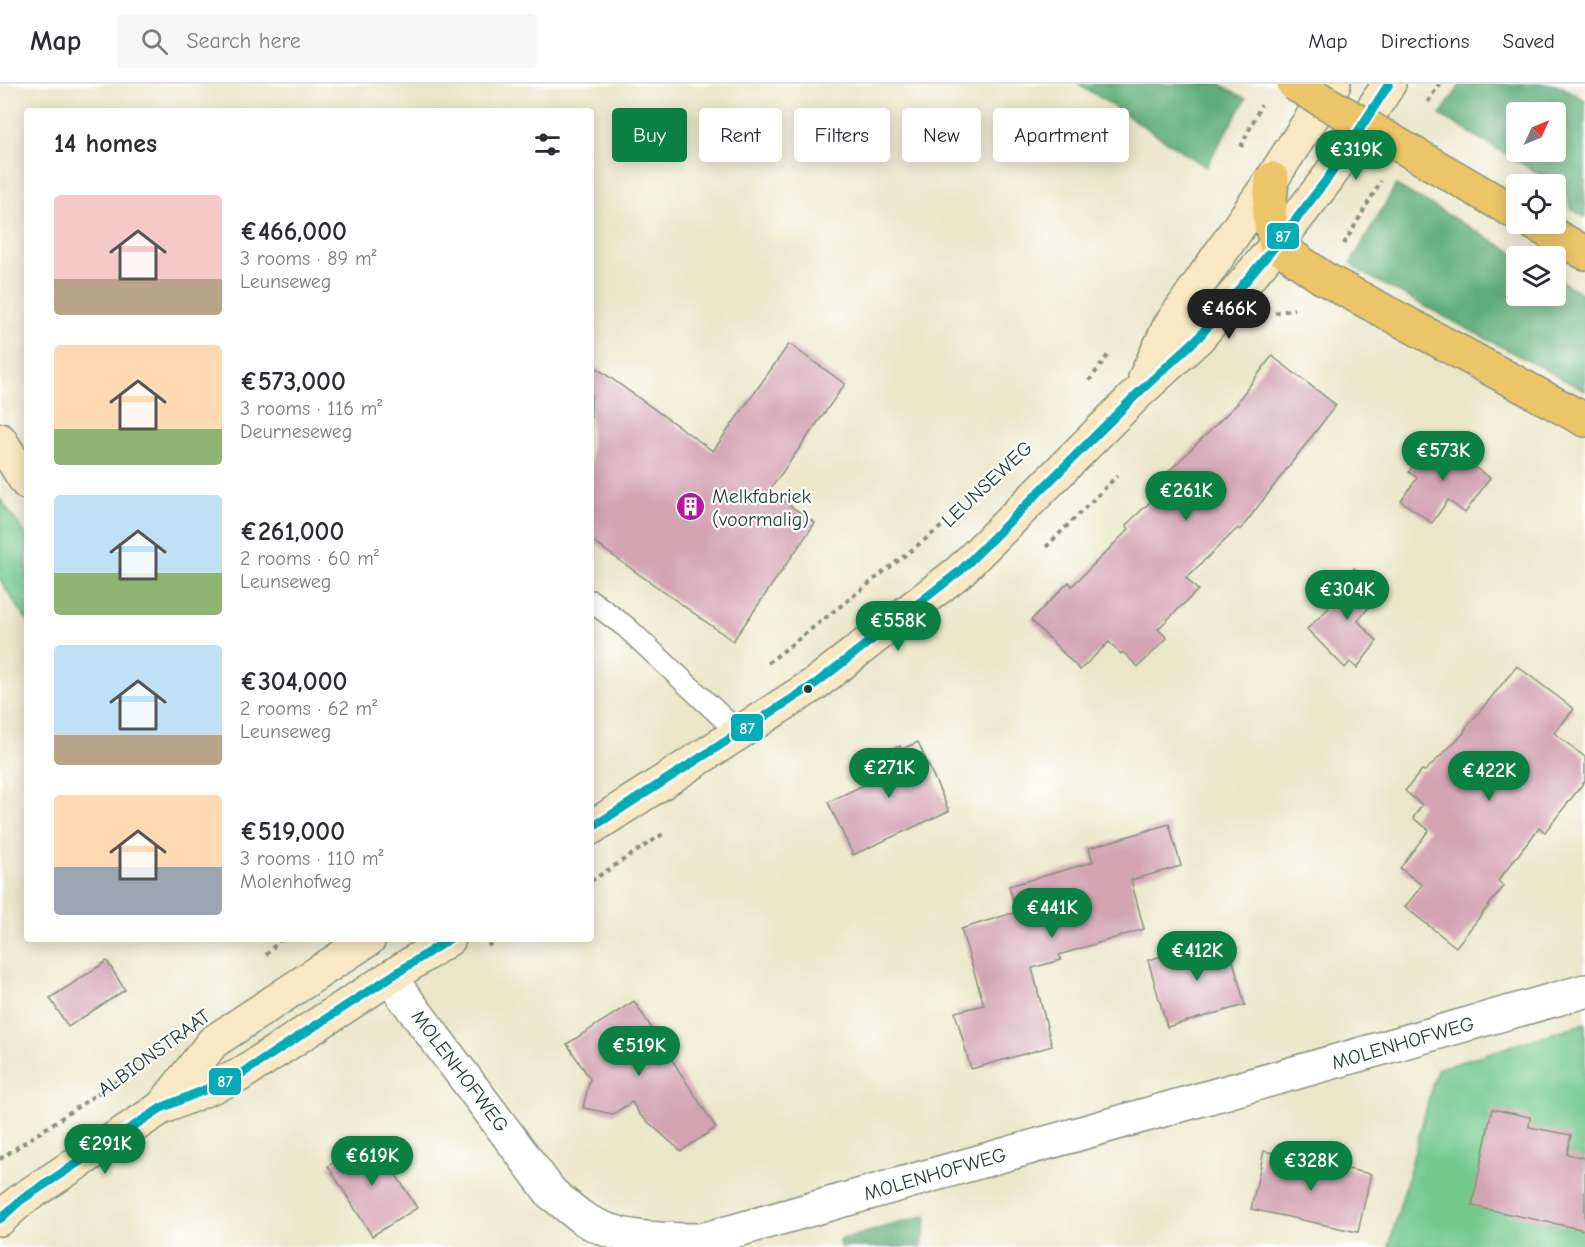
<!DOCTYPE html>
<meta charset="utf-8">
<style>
:root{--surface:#fff;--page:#f7f7f7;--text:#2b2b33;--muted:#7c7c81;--line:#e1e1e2;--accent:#0b8043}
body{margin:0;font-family:"Comic Neue",sans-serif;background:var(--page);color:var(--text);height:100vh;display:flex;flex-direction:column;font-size:22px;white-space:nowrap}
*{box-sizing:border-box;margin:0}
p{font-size:20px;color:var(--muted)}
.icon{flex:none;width:33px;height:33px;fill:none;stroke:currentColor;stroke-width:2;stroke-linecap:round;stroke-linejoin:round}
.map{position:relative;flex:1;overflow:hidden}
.side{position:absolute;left:24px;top:24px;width:570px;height:834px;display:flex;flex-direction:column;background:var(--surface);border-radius:6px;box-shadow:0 3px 15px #0003}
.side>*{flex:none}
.top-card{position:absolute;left:612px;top:24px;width:570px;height:54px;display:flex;gap:12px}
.needle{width:39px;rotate:46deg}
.buttons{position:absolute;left:1506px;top:18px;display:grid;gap:12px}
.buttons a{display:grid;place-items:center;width:60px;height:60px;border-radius:6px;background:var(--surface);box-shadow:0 3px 15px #0003;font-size:30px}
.price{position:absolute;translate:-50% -51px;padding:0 14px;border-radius:21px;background:var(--accent);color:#fff;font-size:20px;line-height:39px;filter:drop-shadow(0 2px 3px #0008)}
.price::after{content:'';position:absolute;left:50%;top:36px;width:18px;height:14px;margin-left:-9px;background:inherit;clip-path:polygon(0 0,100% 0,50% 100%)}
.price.on{background:#222;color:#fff}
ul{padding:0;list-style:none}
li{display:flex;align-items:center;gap:18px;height:150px;padding:0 30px}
li span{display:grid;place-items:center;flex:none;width:168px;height:120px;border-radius:6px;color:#555}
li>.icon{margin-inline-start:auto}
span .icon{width:72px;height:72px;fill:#fffc;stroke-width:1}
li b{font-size:26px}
h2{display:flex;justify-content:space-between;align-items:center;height:72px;padding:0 30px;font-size:26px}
.chip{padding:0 21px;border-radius:6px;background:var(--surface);box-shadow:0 3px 15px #0003;font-size:21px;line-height:54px}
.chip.on{background:var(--accent);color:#fff}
header{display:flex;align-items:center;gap:36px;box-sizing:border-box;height:84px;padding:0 30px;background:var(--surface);border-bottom:2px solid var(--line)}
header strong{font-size:28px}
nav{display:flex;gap:33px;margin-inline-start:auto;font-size:21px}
.search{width:420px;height:54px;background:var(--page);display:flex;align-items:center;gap:15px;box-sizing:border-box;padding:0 21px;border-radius:6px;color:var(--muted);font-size:22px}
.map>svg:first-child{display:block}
.green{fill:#74c98d;stroke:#4a8360;stroke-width:1.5}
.forest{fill:#5fad78;stroke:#3f7556;stroke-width:1.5;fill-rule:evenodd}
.building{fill:#d3a3b2}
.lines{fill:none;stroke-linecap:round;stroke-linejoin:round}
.lane-casing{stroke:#85927e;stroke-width:24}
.street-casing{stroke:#85927e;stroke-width:36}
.secondary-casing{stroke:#85927e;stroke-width:36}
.primary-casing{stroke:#85927e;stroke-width:36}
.path{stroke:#85927e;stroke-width:4;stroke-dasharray:4.5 4.5;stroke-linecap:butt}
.lane{stroke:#fff;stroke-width:21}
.street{stroke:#fff;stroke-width:33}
.secondary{stroke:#f8e8c3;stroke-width:33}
.primary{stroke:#edc569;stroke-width:33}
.primary-bridge-casing{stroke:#85927e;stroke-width:36;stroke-linecap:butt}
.primary-bridge{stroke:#edc569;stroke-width:33}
.bus-1-casing{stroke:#fff;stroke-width:14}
.bus-1{stroke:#05abb6;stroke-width:9}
.bus-dot{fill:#1f3d34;stroke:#fff;stroke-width:2}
.labels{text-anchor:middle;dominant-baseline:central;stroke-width:4.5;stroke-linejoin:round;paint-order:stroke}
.street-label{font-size:20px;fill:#1f3d34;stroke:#fff}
.poi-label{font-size:20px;fill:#1f3d34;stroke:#fff;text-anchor:start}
.line-badge{stroke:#fff;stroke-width:2}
.badge-label{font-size:16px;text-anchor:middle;font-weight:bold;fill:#fff}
</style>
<header>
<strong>Map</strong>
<div class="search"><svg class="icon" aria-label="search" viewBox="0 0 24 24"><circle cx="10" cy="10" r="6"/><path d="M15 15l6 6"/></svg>Search here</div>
<nav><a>Map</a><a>Directions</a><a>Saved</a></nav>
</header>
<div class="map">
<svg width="1585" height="1163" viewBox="0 0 1585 1163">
<rect width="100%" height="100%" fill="#fff"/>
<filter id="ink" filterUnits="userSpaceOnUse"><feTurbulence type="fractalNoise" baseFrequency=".0167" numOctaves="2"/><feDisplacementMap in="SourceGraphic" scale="12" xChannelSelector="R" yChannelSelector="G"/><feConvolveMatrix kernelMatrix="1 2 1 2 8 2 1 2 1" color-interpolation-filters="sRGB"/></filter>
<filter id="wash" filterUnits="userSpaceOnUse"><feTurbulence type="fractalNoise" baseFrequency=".008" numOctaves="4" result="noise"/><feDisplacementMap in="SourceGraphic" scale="24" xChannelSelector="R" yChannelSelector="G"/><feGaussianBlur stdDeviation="1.35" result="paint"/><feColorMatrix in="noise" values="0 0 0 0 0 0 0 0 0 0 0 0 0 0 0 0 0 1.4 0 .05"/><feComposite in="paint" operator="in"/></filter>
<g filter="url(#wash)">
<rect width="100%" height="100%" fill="#ebe6c8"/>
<g class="green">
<path d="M0,415l27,37v84l-27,-40z"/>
<path d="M1585,939v224h-196l48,-178z"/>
</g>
<g class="forest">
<path d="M1079,0h141l26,15 -40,68z"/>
<path d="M1461,0h96l28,16v117l-14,-8 -7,-20 -124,-74zM1556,28v40h-40v-40z"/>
<path d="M1396,101l123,71h-3v40h40v-18l29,17v96l-225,-119 -9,-9z"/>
<path d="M927,1131l-5,32h-82l-1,-7z"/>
</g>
<g id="blocks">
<g class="building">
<path d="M789,260l56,40 -76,107 46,32 -82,118 -142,-101v-176l122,87z"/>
<path d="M1272,272l64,49 -96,125 -2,-2 -52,50 12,12 -40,39 9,9 -29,29 -15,-15 -2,2 -12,-12 -29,28 -49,-50 38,-38 3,4 57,-57 -3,-4 45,-43 -6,-7 73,-72 -1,-1z"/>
<path d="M1432,354l58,40 -25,35 -17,-13 -16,23 -31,-22 16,-23 -8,-6z"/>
<path d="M1354,484l28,22 -24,31 19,20 -20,27 -7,-6 -5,6 -38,-39 22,-21 -3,-3z"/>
<path d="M1517,582l57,43 -20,24 31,24v24l-40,51 -6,-4 -41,53 6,5 -48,61 -51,-40 17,-22 -22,-17 29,-38 -16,-12 9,-13 -17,-14 17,-21 3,1 39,-38 1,-4z"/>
<path d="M918,658l31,69 -96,44 -25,-53 38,-18 -8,-19 42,-19 2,3z"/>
<path d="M1169,740l12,42 -50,14 13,49 -85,26 2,5 -29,8 20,78 -81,23 -16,-57 29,-7 -23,-76 55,-17 -7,-26 84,-24 -4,-14z"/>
<path d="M1227,854l18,67 -78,22 -19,-67z"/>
<path d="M107,877l18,29 -57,37 -18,-29z"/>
<path d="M634,917l82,127 -35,23 -41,-36 -8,-13 -19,12 -30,-6 7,-29 -23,-35z"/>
<path d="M1492,1025l38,8 -1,10 42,8 -4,19 18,4v72l-113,-24z"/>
<path d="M373,1054l44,70 -45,28 -44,-70z"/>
<path d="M1264,1067l107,23 -13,58 -107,-23z"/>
</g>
</g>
</g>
<g filter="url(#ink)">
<use href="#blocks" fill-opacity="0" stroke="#85927e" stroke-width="1.5"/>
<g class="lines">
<defs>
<path id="lane" d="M591,517l35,26 113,106"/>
<path id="street" d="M390,894l162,216c10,7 19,16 29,23 36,24 81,23 121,23l883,-249"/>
<g id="secondary">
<path d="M1145,294l24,-51 103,-148 62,-95"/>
<path d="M0,356l27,43"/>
<path d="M591,744l224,-144 145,-113 178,-178 61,-56 77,-92 52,-67 61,-94"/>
<path d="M162,1023l51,-65 156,-103"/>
<path d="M0,1135l21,-19 140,-92 77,-32 211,-137"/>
</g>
<g id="primary">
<path d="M1456,94l60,35"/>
<path d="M1272,95l-3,36 7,30 47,33 262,142"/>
<path d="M1535,140l50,29"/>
</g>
</defs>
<use href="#lane" class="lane-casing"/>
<use href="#street" class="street-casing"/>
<use href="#secondary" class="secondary-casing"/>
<use href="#primary" class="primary-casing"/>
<g class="path">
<path d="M1428,18l11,-18"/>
<path d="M1241,63l20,-42"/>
<path d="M1344,160l37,-63"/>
<path d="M1275,229l19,-4"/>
<path d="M1089,297l19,-26"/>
<path d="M1046,463l71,-71"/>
<path d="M768,579l178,-140"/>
<path d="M591,797l72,-47"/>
<path d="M488,862l9,-7"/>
<path d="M266,871l15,-16"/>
<path d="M0,1075l142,-95"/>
</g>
<use href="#lane" class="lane"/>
<use href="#street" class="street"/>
<use href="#secondary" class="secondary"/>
<use href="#primary" class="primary"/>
<defs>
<path id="primary-bridge" d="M1294,0l162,94"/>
</defs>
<use href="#primary-bridge" class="primary-bridge-casing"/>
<use href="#primary-bridge" class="primary-bridge"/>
<defs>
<g id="bus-1">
<path d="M591,744l224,-144 145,-113 178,-178 61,-56 77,-92 52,-67 61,-94"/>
<path d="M0,1135l21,-19 140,-92 77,-32 211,-137"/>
</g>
</defs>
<use href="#bus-1" class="bus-1-casing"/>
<use href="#bus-1" class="bus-1"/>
</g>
</g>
<defs>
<symbol id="building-disc" viewBox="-11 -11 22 22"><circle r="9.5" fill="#b5179e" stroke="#fff"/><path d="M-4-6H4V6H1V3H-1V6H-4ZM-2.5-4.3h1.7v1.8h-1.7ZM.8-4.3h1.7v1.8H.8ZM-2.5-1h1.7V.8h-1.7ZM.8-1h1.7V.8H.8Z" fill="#fff"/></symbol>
</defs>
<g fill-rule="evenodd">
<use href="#building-disc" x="674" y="406" width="33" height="33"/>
</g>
<circle class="bus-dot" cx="808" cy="605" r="5"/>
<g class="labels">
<g class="street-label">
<text transform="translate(987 400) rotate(-43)">LEUNSEWEG</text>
<text transform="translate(1403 959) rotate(-16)">MOLENHOFWEG</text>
<text transform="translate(154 969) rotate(-36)">ALBIONSTRAAT</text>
<text transform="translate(460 987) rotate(53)">MOLENHOFWEG</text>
<text transform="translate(935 1090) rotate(-16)">MOLENHOFWEG</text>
</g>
<g class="poi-label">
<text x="712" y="412">Melkfabriek<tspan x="712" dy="23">(voormalig)</tspan></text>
</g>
</g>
<g class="line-badge">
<rect x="1266" y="138" width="34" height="28" rx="6" fill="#05abb6"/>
<rect x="730" y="629" width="34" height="29" rx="6" fill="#05abb6"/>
<rect x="208" y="983" width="34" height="29" rx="6" fill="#05abb6"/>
</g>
<g class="badge-label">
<text x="1283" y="158">87</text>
<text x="747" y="650">87</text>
<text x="225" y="1003">87</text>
</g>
</svg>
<div class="buttons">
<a><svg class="needle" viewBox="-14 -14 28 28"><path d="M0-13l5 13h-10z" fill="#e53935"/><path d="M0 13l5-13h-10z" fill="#7c7c81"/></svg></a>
<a><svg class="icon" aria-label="locate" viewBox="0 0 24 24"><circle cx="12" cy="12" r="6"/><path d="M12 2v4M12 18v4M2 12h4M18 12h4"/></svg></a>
<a><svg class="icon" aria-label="layers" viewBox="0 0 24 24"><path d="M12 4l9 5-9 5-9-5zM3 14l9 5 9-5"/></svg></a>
</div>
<b class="price" style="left:1356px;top:97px">€319K</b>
<b class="price on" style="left:1229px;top:256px">€466K</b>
<b class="price" style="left:1443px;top:398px">€573K</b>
<b class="price" style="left:1186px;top:438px">€261K</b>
<b class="price" style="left:1347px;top:537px">€304K</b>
<b class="price" style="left:898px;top:568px">€558K</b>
<b class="price" style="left:889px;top:715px">€271K</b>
<b class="price" style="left:1489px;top:718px">€422K</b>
<b class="price" style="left:1052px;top:855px">€441K</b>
<b class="price" style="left:1197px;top:898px">€412K</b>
<b class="price" style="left:639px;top:993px">€519K</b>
<b class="price" style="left:105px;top:1091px">€291K</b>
<b class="price" style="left:372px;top:1103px">€619K</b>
<b class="price" style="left:1311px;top:1108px">€328K</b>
<div class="top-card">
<a class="chip on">Buy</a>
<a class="chip">Rent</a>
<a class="chip">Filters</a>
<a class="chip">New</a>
<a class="chip">Apartment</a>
</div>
<section class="side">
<h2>14 homes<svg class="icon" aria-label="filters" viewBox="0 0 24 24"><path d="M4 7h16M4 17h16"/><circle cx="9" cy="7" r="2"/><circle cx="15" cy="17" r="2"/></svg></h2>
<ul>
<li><span style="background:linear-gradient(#f6c9c9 70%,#b9a48a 0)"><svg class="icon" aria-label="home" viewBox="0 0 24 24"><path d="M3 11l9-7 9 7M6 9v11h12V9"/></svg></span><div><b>€466,000</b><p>3 rooms · 89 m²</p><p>Leunseweg</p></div></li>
<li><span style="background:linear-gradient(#ffd9b3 70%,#8fb573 0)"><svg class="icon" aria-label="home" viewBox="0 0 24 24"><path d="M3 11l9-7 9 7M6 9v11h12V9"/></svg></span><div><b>€573,000</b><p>3 rooms · 116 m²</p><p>Deurneseweg</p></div></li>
<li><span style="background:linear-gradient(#bfe0f5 65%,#8fb573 0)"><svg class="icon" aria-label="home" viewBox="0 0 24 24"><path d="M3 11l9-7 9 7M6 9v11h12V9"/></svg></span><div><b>€261,000</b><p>2 rooms · 60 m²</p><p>Leunseweg</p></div></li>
<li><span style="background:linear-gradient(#bfe0f5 75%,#b9a48a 0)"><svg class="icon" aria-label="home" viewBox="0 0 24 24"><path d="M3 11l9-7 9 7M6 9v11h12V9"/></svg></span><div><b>€304,000</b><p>2 rooms · 62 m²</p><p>Leunseweg</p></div></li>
<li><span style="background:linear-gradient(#ffd9b3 60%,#9aa5b1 0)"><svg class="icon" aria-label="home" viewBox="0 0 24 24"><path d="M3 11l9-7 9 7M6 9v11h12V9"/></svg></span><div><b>€519,000</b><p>3 rooms · 110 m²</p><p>Molenhofweg</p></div></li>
</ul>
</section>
</div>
